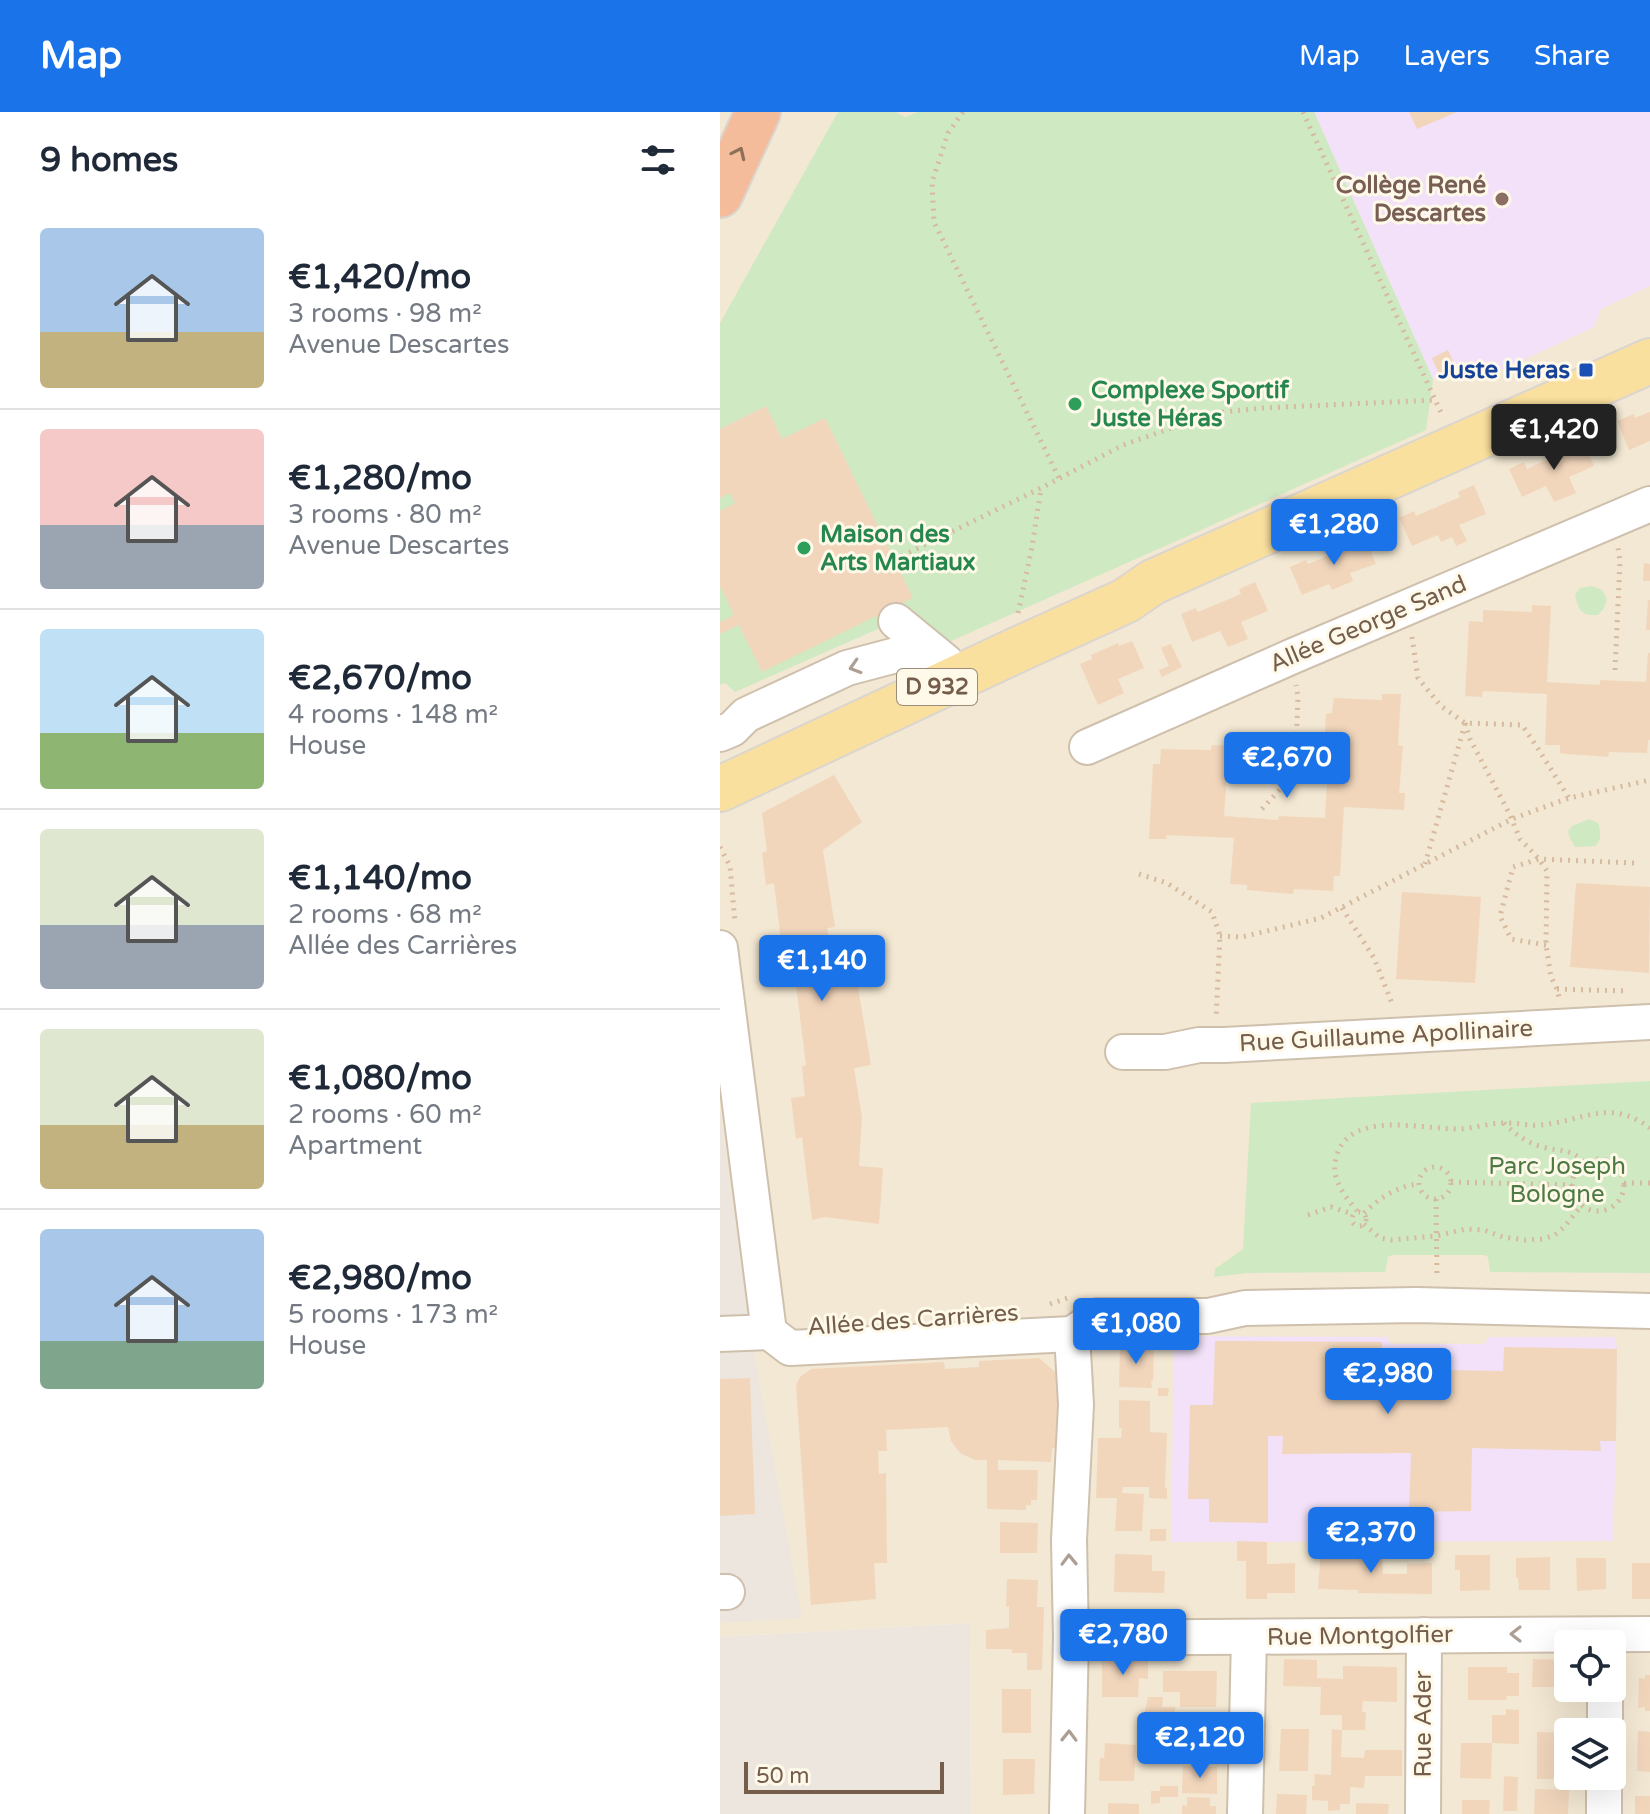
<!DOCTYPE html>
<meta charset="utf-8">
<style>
:root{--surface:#fff;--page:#f6f6f7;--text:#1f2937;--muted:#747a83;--line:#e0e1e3;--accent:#1a73e8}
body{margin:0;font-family:"Varela Round",sans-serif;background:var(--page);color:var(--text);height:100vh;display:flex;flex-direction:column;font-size:30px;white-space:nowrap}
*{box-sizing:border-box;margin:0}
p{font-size:26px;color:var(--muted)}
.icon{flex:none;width:44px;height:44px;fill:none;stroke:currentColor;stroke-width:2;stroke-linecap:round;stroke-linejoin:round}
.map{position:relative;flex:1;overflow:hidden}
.sheet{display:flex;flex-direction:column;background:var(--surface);width:720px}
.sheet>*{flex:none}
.buttons{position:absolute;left:834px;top:1518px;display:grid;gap:16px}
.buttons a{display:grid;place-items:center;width:72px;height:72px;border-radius:8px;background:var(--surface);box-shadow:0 8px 32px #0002;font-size:40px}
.scale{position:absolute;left:24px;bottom:20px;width:200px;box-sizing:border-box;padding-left:8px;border:4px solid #745d4a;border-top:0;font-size:22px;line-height:28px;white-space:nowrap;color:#745d4a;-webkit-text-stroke:6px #fff9ea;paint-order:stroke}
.price{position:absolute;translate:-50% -68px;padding:0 18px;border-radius:8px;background:var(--accent);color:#fff;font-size:26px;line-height:52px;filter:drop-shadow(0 2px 4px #0008)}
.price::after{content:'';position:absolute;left:50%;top:48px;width:24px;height:18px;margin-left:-12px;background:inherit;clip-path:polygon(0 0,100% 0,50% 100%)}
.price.on{background:#222;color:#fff}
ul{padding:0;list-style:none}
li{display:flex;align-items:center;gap:24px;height:200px;padding:0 40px}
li+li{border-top:2px solid var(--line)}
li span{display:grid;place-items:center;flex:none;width:224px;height:160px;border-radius:8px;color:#555}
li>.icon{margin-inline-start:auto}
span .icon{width:96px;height:96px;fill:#fffc;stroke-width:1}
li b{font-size:34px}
h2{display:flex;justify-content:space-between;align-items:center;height:96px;padding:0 40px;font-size:34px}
header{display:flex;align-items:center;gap:48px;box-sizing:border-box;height:112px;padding:0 40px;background:var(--accent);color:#fff}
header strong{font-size:38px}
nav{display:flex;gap:44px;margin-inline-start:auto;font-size:28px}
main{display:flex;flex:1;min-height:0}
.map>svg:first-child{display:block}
.residential{fill:#f3e8d3;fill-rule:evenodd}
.industrial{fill:#ece6df}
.education{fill:#f2e1f8}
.green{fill:#cfe9c3}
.building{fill:#f1d6bc}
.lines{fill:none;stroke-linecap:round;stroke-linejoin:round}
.minor-casing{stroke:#cfc0ae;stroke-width:38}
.major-casing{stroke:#dbd5d0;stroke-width:48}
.highway-casing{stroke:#dbd5d0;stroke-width:48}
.path{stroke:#d6ba9f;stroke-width:5;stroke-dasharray:2 6;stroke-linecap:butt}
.minor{stroke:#fff;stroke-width:34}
.major{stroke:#fae09e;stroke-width:44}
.highway{stroke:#f5bc9c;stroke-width:44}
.oneway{stroke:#8e705a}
.oneway2{stroke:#ac9e92}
.education-dot{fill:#8d6e63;stroke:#fff9ea;stroke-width:3}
.transit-dot{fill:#1a4fb4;stroke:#fff9ea;stroke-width:3}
.leisure-dot{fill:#2e9e5b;stroke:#fff9ea;stroke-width:3}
.labels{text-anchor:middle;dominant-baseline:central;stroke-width:6;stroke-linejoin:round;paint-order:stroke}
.shield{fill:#fff9ea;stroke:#9e8c7a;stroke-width:2}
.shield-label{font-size:22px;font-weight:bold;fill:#745d4a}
.education-label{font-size:24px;font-weight:bold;fill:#785e54;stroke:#fff9ea;text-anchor:end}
.transit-label{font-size:24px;font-weight:bold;fill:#164399;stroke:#fff9ea;text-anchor:end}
.leisure-label{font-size:24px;font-weight:bold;fill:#27864d;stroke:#fff9ea;text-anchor:start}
.street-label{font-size:24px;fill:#745d4a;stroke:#fff9ea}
.park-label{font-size:24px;fill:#4d7942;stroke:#fff9ea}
</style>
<header>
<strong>Map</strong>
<nav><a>Map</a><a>Layers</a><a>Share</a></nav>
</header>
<main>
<section class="sheet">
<h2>9 homes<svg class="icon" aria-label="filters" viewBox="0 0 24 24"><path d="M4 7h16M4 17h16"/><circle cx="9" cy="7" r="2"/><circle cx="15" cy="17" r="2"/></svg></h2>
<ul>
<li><span style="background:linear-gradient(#a9c7e8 65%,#c2b280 0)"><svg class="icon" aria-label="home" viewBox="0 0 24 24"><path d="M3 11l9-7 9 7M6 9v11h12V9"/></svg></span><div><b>€1,420/mo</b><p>3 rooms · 98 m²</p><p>Avenue Descartes</p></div></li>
<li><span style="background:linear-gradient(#f6c9c9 60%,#9aa5b1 0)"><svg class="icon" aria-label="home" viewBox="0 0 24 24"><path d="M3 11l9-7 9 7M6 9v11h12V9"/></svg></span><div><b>€1,280/mo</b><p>3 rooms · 80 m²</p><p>Avenue Descartes</p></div></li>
<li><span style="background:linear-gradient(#bfe0f5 65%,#8fb573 0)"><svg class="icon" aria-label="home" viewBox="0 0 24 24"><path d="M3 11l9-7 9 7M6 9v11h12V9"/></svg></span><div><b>€2,670/mo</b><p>4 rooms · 148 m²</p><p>House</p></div></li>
<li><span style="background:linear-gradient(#dfe7d0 60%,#9aa5b1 0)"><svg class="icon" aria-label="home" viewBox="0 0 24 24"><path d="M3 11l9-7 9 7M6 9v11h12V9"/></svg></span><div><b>€1,140/mo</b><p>2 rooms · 68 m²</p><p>Allée des Carrières</p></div></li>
<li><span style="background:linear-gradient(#dfe7d0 60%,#c2b280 0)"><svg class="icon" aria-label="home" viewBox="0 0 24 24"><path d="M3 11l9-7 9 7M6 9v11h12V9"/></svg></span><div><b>€1,080/mo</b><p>2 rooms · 60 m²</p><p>Apartment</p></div></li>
<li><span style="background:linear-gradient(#a9c7e8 70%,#7fa58c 0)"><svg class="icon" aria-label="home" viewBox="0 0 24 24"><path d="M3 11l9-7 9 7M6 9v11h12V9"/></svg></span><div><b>€2,980/mo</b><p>5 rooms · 173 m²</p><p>House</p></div></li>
</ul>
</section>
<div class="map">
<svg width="930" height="1702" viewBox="0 0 930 1702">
<rect width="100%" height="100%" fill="#fcf5e4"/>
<path class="residential" d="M0,0h930v1702h-679l-1,-191 -250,14zM848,1532h44v44h-44zM848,1620h44v44h-44z"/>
<g class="industrial">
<path d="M0,999l30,221 52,286 -82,5z"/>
<path d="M250,1511l1,191h-251v-177z"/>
</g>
<g class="education">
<path d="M594,0h336v174l-49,23 -7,18 -105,49 -56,3z"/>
<path d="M454,1224l213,1 4,7h93l5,-7h126l2,12 -1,92 -3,100 -442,1z"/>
</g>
<g class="green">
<path d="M118,0h58l9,5 13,-5h396l119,267 -7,51 -477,212 -37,-28 -177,78 -10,-9 -5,2v-362z"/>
<path d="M872,474l10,4 5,9 -3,9 -6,7c-17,1 -20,-5 -23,-21l5,-6z"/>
<path d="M538,621c11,0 21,0 25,11l-8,15 -18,-2 -5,-9 1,-11z"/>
<path d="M869,707l9,4c3,10 4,16 -3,23l-20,1 -5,-9 -2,-7 4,-5z"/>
<path d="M930,969v192l-160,-1 -2,-15 -4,-2h-91l-5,2 -3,15 -138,1 -33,4 1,-8 28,-20 8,-146z"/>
</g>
<g class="building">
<path d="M689,0h48l-40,17z"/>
<path d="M728,238l9,20 -16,8 -9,-20z"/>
<path d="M46,294l16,33 43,-21 88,180 -151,74 -23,-47 -19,9v-12l14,-7 -14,-29v-75l15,-8 -5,-10 -10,5v-69z"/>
<path d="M930,300v29l-21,9 -12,-29 17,-7 1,4z"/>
<path d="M861,325l13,29 -25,11 7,16 -22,9 -8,-16 -24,11 -13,-28 15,-7 3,7 43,-20 -3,-6z"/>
<path d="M754,373l12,29 -27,11 8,16 -11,5 -4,-9 -11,5 -3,-7 -26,11 -13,-28 15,-7 2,5 44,-19 -2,-5z"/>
<path d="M643,422l13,30 -26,9 3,8 -21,9 -3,-6 -27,11 -12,-28 16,-7 2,4 42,-17 -2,-7z"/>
<path d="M924,451l6,1v17h-7z"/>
<path d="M535,470l13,29 -27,11 7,17 -20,8 -8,-16 -28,11 -11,-28 15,-6 2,4 43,-18 -2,-5z"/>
<path d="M928,488h2v30h-4z"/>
<path d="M812,493l19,1 -4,76 53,3v-5l46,2 2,-29h2v87h-2l-1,13 -38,-1 -1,5 -40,-3 -8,-1v-8h-15l2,-51 -64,-3 -1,6 -17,-1 4,-75 14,1v-12l49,2z"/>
<path d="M412,529l12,27 -26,11 6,14 -26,12 -18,-41 12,-5 -1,-4 27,-12 1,3z"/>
<path d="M451,532l11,23 -20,10 -3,-7 10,-4 -8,-18z"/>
<path d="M662,582h19l-3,51 5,1 -4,47h6l-1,17 -60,-3 -4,69h-6l-1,15 -39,-2 -1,5 -46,-4v-5l-17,-1 4,-46 -68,-3 1,4h-18l4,-75h7l1,-15 50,1 1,-5 17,1 -5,70 54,4 1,-4 46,2 3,-55 -5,-1 3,-48 6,-1 2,-15 48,2z"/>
<path d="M114,663l28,47 -39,28 12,77 -8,1 9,50 20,-2 15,89 -17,3 8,49 -3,49 24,2 -4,56 -54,-7 -13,3 -10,-83 -6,2 -5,-41 14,-2 -3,-29 4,-2 -11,-88 -3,2 -3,-31 -7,1 -8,-66 -8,2 -4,-32 5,-2 -5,-38z"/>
<path d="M856,771l74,4 -1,86 -79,-6z"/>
<path d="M682,780l79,5 -6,86 -79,-4z"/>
<path d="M495,1229l167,1v27l121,2 1,-24 113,2 -1,92h-16l1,10 -129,-3 -1,63 -62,1 2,-59 -129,1 1,-18h-15v87l-59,-1v-23h-21l2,-94h23z"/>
<path d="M400,1233l34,1 -1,35h-2l1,7 -33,-1z"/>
<path d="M319,1246l21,18 -2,72h-6l-1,14 -53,-2v10h40l-1,30h-6v5h-5v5l-39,-1v-49h-12l-15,-7 -9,-12 -3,-14 -62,3 1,21h-9l1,23 7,-1 1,90h-13l2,36 -65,6 -15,-220 4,-8 11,-8 133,-7 1,7 34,-2v-6z"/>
<path d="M30,1266l5,136 -35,2v-137z"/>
<path d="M438,1276h11l-1,8h-10z"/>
<path d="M399,1288l31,1v31l17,1 -2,55 2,1v10l-18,-1v-11h-26l-1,6 22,1 -2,37h-27l2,-33h-21l2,-60h23l1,-10h-3z"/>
<path d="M280,1410l38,1 -1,30h-37z"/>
<rect x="430" y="1417" width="16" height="12"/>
<path d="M517,1429l30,1v22l28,-1v30h-28v6h-21v-38h-9z"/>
<path d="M628,1430h10v16l24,-1 1,17h24v-10l25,-1v31l-74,-1v-3l-40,-1 3,-37 26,2z"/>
<path d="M395,1442l37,1v16h13l-1,22 -50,-1z"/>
<path d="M735,1443h35v35l-30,1v-21h-5z"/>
<path d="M830,1445v33h-31l-1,-13 -2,1v-20z"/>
<path d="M856,1446h30v31l-29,2z"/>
<rect x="912" y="1451" width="18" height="36"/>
<path d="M287,1467l31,1 -1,27h7l-2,63h-15v-17h-15v-4h-26v-19l23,-2v-22l-3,1z"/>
<path d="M382,1547l46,1v19l-9,-1 -1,19h-36z"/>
<path d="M564,1547l33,1v18l26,1v-13l54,1v35l-34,-1 -1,11h4l-1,18h-23l-1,27 23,1 1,-8h37v26h-37l-1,12 -14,-1v17h-10v6l-12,1v-10l-16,-1v-14h3l-1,-12 17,1 1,-46 10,1v-15h-22l1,-28 -38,-1z"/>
<path d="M813,1547l35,1v28h5v6h-10v-7h-31z"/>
<path d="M748,1555h39v6h12v23h-12l-1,4h-38z"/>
<path d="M443,1559h54l-1,36h-36v-15h-17z"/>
<path d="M925,1563h5v36h-5v-4l-7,1 1,-30 6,1z"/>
<rect x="282" y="1577" width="29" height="44"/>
<path d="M428,1585h15l-1,10h13l-1,14 -12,1v26h-13v-14h-9z"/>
<path d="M786,1597l13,1v34l-27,-1 -1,36 -31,-1 1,-35h31v-28h14z"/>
<path d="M475,1601l31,1 -1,27h-15v16h-23v-17h8z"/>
<path d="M561,1617h28l-1,42h-29z"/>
<path d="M918,1619l12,1v40l-13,-1z"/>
<path d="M817,1620l31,1v46h-31z"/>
<path d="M385,1631l31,2 -2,36h-35l1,-23h4z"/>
<path d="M283,1647h32l-1,35 -31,1z"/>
<path d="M463,1654l34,1v27l-35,-1z"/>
<path d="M784,1664l14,1 -1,34h-14z"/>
<path d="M440,1674h18v11h-18v6l-9,1v-13h9z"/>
<path d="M815,1677l34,1 -1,24h-34z"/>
<path d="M557,1682l30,1 -1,19h-30z"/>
<rect x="915" y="1684" width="15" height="18"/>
<path d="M467,1685l23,1v8h6v8h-34v-9l5,1z"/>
<path d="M742,1688h28l-1,14h-27z"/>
<path d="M388,1691l31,1v10h-31z"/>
<path d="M636,1691l33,1 -1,10h-32z"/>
</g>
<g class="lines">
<defs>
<g id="minor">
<path d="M176,509l50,41"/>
<path d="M0,622l12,-5 14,-14 101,-47 53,-14 27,17"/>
<path d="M367,635l206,-91 357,-152"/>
<path d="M0,836l49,384 21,16 282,-14"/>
<path d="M403,940h42l34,-7h25l426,-23"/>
<path d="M0,1222l49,-2"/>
<path d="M352,1222l26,-18h110l37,-8 171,-3 234,6"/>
<path d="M0,1480h7"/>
<path d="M351,1526l579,-4"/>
<path d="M885,1620v-44"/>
<path d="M347,1702l4,-176 -2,-98 7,-135 -4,-71"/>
<path d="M525,1702l4,-177"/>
<path d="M703,1702l1,-179"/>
<path d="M884,1702v-38"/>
</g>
<path id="major" d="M0,677l299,-140 106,-48 28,-19 497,-221"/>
<path id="highway" d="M0,83l38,-83"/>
</defs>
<use href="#minor" class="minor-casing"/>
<use href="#major" class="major-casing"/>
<use href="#highway" class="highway-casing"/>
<g class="path">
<path d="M243,0l-15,21 -16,49 2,40 125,256"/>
<path d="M583,0l140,305"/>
<path d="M182,444l139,-68 82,-43 91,-32 48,-5 173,-8"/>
<path d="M298,501l14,-66 9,-58"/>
<path d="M692,525l6,41 23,28 24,17 57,2 15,22 32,51"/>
<path d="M895,558l5,-109 -2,-13"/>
<path d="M745,611l5,16 39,74 11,26 19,20 8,12 -1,74 5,32 6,12 3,12"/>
<path d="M542,697l33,-36 3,-76 -2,-12"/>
<path d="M0,735l10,19 5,57"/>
<path d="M705,752l40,-140"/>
<path d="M419,762l28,9 45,29 8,24 -4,83"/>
<path d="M622,796l32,50 19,48"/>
<path d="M500,824l22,1 79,-19 191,-99 57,-21 81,-18"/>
<path d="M826,833l-35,-6 -11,-23 13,-49 26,-8 95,4"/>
<path d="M837,877l71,2"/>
<path d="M784,1011c11,11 23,20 39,24 17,5 29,1 41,16"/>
<circle cx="878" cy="1073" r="26"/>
<circle cx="715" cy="1071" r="16"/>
<path d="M731,1070l121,3"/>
<path d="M904,1071h26"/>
<path d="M716,1087l1,79"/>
<path d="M637,1099c-12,-15 -27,-32 -21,-53 12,-50 88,-28 125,-29 14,-1 28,-6 42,-6 12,-1 24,3 36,2 44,-3 69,-28 111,3"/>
<circle cx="639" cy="1107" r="7"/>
<path d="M644,1101c15,-15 34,-27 54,-29"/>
<path d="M588,1103l23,-8 22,7"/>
<path d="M644,1112l16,14 11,2 45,-4 30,-7 18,1 19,7 22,3 18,-1 12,-4 9,-8 18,-22"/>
<path d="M330,1192l21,-7"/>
</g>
<use href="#minor" class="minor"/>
<use href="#major" class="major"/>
<use href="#highway" class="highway"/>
</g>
<defs><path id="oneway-chevron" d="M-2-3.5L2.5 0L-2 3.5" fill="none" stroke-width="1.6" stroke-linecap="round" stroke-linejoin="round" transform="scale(2)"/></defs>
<use class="oneway" href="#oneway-chevron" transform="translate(19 41) rotate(-65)"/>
<g class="oneway2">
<use href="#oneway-chevron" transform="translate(135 555) rotate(163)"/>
<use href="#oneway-chevron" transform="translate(349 1448) rotate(-91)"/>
<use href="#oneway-chevron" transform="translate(796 1522) rotate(180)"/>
<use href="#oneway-chevron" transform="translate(349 1624) rotate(-89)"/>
</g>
<circle class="education-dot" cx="782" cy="87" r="8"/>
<rect class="transit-dot" x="858" y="250" width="16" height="16" rx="4"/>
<g class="leisure-dot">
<circle cx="355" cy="292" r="8"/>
<circle cx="84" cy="436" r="8"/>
</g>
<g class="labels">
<rect class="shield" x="177" y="557" width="80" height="36" rx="6"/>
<g class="shield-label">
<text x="217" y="575">D 932</text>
</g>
<g class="education-label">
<text x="766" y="73">Collège René<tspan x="766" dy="28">Descartes</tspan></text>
</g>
<g class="transit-label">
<text x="850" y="258">Juste Heras</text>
</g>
<g class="leisure-label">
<text x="371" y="278">Complexe Sportif<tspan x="371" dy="28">Juste Héras</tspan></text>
<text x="100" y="422">Maison des<tspan x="100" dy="28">Arts Martiaux</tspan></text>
</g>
<g class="street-label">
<text transform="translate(648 512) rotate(-23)">Allée George Sand</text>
<text transform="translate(666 924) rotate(-3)">Rue Guillaume Apollinaire</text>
<text transform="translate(193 1208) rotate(-4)">Allée des Carrières</text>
<text transform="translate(640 1524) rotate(-1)">Rue Montgolfier</text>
<text transform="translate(703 1612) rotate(-90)">Rue Ader</text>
</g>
<g class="park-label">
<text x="837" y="1054">Parc Joseph<tspan x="837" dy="28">Bologne</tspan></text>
</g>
</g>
</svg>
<div class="buttons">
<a><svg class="icon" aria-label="locate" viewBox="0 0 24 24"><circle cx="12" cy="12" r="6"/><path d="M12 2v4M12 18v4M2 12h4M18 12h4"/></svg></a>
<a><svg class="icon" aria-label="layers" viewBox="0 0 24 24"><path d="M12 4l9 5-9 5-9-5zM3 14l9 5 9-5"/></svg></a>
</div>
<div class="scale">50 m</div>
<b class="price on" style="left:834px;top:360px">€1,420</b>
<b class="price" style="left:614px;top:455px">€1,280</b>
<b class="price" style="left:567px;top:688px">€2,670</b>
<b class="price" style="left:102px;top:891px">€1,140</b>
<b class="price" style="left:416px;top:1254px">€1,080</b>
<b class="price" style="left:668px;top:1304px">€2,980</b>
<b class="price" style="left:651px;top:1463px">€2,370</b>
<b class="price" style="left:403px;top:1565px">€2,780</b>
<b class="price" style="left:480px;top:1668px">€2,120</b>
</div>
</main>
